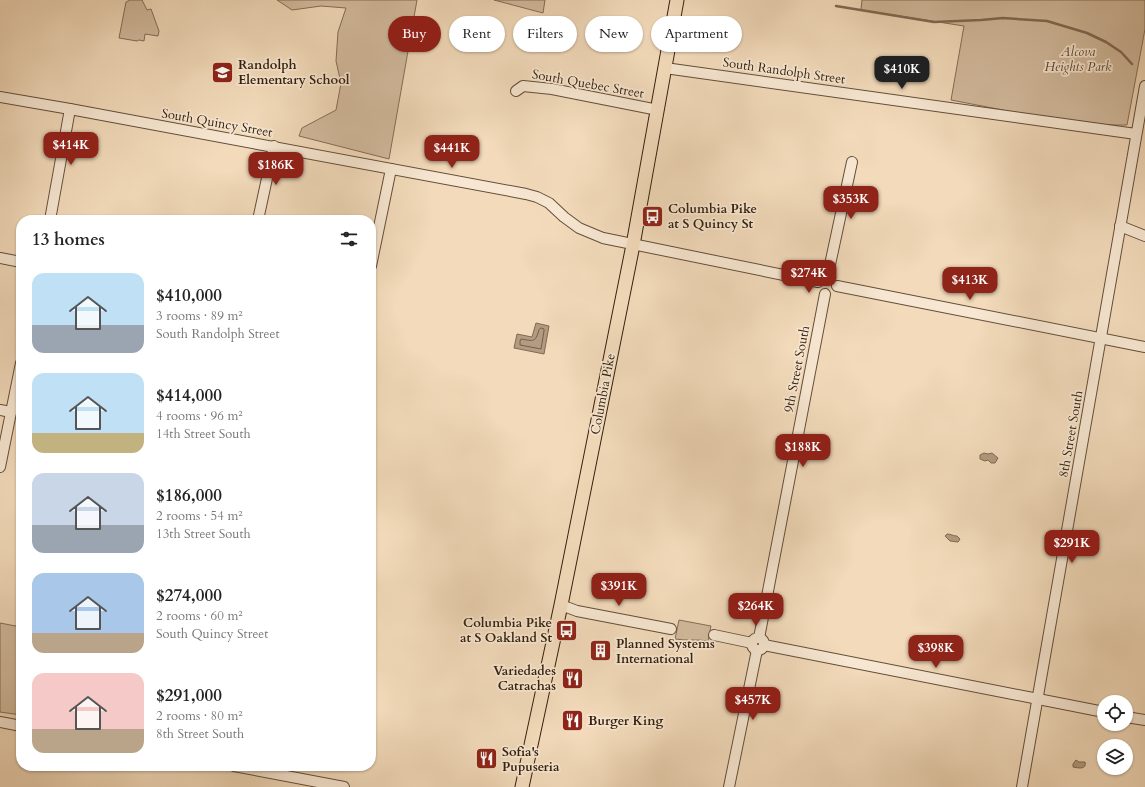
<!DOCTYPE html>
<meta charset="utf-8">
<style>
:root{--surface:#fff;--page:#f6f6f6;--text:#222;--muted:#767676;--accent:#8f2418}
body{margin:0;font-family:Cardo,serif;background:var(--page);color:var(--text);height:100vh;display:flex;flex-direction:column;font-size:15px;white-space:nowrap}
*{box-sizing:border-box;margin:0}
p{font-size:13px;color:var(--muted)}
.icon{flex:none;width:22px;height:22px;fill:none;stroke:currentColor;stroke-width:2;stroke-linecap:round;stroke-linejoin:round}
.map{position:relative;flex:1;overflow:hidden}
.panel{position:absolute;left:16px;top:215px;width:360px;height:556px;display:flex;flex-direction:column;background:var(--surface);border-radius:16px;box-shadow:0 1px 3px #0004}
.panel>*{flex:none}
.top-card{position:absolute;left:388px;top:16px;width:380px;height:36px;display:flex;gap:8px}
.tools{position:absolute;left:1097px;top:695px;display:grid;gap:8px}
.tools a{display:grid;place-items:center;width:36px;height:36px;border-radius:50%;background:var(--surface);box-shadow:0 1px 3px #0004;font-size:20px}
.price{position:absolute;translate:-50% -34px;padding:0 9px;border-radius:8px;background:var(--accent);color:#fff;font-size:13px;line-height:26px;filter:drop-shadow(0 1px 2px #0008)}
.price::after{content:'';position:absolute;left:50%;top:24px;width:12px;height:9px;margin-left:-6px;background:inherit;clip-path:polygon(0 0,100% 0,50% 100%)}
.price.active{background:#222;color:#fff}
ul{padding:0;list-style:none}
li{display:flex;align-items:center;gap:12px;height:100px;padding:0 16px}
li span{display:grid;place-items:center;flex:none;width:112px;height:80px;border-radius:12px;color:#555}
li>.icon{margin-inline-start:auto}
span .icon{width:48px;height:48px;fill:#fffc;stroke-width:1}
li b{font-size:17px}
h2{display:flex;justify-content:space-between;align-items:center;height:48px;padding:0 16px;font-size:17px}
.chip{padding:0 14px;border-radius:18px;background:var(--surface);box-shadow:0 1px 3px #0004;font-size:14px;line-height:36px}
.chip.active{background:var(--accent);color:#fff}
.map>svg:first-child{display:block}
.green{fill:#d2ba9d;stroke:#846d56}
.water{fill:#b29b80;stroke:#806a52}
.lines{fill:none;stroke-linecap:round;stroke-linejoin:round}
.shore{stroke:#745e47;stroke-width:1}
.stream{stroke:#806a52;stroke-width:2.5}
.minor-casing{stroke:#644e39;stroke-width:12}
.major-casing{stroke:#35200e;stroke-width:15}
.minor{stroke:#f7e7d2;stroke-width:10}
.major{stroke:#f2daba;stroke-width:13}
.labels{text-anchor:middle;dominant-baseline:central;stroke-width:3.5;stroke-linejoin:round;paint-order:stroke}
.park-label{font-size:13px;font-style:italic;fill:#5c4632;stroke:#f7e7d2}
.poi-label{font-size:13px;font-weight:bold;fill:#35200e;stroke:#f7e7d2;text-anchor:start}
.street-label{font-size:13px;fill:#35200e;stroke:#f7e7d2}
</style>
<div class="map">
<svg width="1145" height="787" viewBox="0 0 1145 787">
<rect width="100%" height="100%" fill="#f2daba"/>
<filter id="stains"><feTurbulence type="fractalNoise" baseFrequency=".005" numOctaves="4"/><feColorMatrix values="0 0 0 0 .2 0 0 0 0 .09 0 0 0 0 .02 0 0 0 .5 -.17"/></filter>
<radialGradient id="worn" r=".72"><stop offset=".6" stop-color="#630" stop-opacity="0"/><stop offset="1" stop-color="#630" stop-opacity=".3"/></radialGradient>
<g class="green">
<path d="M130,0h12l5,10 4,-1 8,22 -1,5 -13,-2 -1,7 -5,-1 -2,1 -18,-3 7,-36z"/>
<path d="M277,0h140l-28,159 -90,-23 3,-8 34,-18 5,-27 -5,-22 2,-29 8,-24 -25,-2 -29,4z"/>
<path d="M494,0h51l-2,13z"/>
<path d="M862,0h283v29l-18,96h-21l-93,-13 -62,-12 13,-74 -103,-16z"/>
<path d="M679,620l32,6 -3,15c-11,-2 -22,0 -33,-2z"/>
<path d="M0,623l21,4v88l-21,-3z"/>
</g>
<g class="water">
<path d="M536,323l13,3 -5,28 -30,-6 3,-14 15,3z"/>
<path d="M984,453l4,1 4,-1 6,5 -3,5h-4l-3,-3 -3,1 -5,-2v-4z"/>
<path d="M947,534c4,0 6,2 10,2l3,3 -2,3 -8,-1 -5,-5z"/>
<path d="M1076,760l3,2h6c2,8 -7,6 -12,5v-3z"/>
</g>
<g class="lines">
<path class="shore" d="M541,328l3,1v2l-3,18 -21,-4v-4l1,-2c13,2 14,4 18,-9z"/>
<path class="stream" d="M836,6l98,16 47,-2 22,-2 44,3 40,12 19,9 15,10 11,12"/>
<defs>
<g id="minor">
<path d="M665,68l471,66"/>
<path d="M516,91l7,-5 29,3 106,21"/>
<path d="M0,97l70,12 456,85 11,3 12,6 15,14 15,11 24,10 215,44"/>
<path d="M50,220l20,-111"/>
<path d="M258,220l16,-74"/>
<path d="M1120,226l25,10"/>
<path d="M0,258l21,4"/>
<path d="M371,266l20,-97"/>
<path d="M828,274l24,-112"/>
<path d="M837,286l308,61"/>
<path d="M0,410l11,2"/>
<path d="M0,467l21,-104"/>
<path d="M561,605l16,6 94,18"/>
<path d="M714,635l38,8"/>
<circle cx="758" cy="644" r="6"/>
<path d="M759,638l66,-344"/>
<path d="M764,645l340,67"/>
<path d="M1126,717l19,3"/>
<path d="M0,722l21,4"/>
<path d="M234,766l110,21"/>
<path d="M729,787l28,-137"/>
<path d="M1022,787l123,-701"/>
</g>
<path id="major" d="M522,787l39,-182 72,-360 44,-245"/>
</defs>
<use href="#minor" class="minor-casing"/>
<use href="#major" class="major-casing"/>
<use href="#minor" class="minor"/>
<use href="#major" class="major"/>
</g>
<defs>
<symbol id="school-square" viewBox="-11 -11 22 22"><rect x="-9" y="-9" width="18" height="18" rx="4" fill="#8f2418" stroke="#f7e7d2"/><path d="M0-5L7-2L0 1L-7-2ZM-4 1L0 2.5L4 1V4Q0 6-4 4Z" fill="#fff"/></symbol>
<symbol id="bus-square" viewBox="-11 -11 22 22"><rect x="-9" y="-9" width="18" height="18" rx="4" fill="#8f2418" stroke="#f7e7d2"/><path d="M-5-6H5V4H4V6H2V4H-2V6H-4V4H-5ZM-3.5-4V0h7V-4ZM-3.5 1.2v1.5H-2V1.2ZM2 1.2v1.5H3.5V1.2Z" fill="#fff"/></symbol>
<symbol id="building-square" viewBox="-11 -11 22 22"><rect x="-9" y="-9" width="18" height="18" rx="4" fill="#8f2418" stroke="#f7e7d2"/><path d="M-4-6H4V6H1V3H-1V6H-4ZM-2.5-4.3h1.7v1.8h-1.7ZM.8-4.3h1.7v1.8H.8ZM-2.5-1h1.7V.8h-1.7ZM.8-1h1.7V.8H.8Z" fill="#fff"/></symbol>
<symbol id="restaurant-square" viewBox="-11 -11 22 22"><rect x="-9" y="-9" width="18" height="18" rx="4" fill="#8f2418" stroke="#f7e7d2"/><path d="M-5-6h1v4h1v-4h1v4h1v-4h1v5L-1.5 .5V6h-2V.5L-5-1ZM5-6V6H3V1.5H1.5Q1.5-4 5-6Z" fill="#fff"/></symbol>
</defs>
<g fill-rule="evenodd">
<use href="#school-square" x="210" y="60" width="25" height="25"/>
<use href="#bus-square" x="640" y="204" width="25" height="25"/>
<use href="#bus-square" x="554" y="618" width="25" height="25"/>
<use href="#building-square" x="588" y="638" width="25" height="25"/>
<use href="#restaurant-square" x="560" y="666" width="25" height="25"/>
<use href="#restaurant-square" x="560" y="708" width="25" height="25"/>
<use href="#restaurant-square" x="474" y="746" width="25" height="25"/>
</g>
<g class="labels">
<g class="park-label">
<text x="1078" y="52">Alcova<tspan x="1078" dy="15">Heights Park</tspan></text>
</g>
<g class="poi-label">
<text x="238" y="65">Randolph<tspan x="238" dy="15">Elementary School</tspan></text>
<text x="668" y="209">Columbia Pike<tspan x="668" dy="15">at S Quincy St</tspan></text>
<text x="552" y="623" text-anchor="end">Columbia Pike<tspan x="552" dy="15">at S Oakland St</tspan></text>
<text x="616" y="644">Planned Systems<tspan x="616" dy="15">International</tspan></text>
<text x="556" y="671" text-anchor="end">Variedades<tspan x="556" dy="15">Catrachas</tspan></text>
<text x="588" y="721">Burger King</text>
<text x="502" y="752">Sofia's<tspan x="502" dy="15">Pupuseria</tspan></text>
</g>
<g class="street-label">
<text transform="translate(784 71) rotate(8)">South Randolph Street</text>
<text transform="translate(588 84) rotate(10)">South Quebec Street</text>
<text transform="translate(217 123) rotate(10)">South Quincy Street</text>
<text transform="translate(797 369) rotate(-79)">9th Street South</text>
<text transform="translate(603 394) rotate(-79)">Columbia Pike</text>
<text transform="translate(1071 434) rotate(-80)">8th Street South</text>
</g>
</g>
<rect width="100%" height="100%" filter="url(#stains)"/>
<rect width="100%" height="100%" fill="url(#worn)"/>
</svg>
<div class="tools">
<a><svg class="icon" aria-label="locate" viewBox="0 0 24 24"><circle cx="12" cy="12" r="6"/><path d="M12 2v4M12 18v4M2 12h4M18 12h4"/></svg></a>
<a><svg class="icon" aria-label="layers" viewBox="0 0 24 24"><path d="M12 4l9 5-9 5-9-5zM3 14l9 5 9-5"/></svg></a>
</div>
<b class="price active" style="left:902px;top:90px">$410K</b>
<b class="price" style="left:71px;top:166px">$414K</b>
<b class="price" style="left:452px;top:169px">$441K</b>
<b class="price" style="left:276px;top:186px">$186K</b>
<b class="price" style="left:851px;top:220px">$353K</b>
<b class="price" style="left:809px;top:294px">$274K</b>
<b class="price" style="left:970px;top:301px">$413K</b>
<b class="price" style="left:803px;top:468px">$188K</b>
<b class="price" style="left:1072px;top:564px">$291K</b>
<b class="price" style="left:619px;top:607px">$391K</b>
<b class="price" style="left:756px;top:627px">$264K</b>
<b class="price" style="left:936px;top:669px">$398K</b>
<b class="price" style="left:753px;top:721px">$457K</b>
<div class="top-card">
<a class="chip active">Buy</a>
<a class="chip">Rent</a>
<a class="chip">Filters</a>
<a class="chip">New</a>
<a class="chip">Apartment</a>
</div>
<section class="panel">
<h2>13 homes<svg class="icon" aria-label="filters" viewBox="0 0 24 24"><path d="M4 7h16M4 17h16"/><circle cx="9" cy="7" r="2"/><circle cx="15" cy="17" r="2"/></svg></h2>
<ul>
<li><span style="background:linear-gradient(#bfe0f5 65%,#9aa5b1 0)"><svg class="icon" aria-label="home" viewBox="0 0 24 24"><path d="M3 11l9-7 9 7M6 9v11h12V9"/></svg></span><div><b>$410,000</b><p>3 rooms · 89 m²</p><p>South Randolph Street</p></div></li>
<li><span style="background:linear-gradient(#bfe0f5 75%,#c2b280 0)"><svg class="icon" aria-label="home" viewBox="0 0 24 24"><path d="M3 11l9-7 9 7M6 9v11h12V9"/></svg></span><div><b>$414,000</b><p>4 rooms · 96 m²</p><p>14th Street South</p></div></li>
<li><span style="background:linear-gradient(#c9d6e8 65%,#9aa5b1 0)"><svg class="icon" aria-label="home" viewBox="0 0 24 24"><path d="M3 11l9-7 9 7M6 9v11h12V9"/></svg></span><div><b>$186,000</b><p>2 rooms · 54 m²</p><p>13th Street South</p></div></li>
<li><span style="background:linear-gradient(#a9c7e8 75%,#b9a48a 0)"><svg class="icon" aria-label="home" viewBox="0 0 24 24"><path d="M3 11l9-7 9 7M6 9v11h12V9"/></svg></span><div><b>$274,000</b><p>2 rooms · 60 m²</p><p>South Quincy Street</p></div></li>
<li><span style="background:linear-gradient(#f6c9c9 70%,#b9a48a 0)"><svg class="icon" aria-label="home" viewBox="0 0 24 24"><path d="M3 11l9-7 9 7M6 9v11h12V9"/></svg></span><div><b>$291,000</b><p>2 rooms · 80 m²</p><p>8th Street South</p></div></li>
</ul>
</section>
</div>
